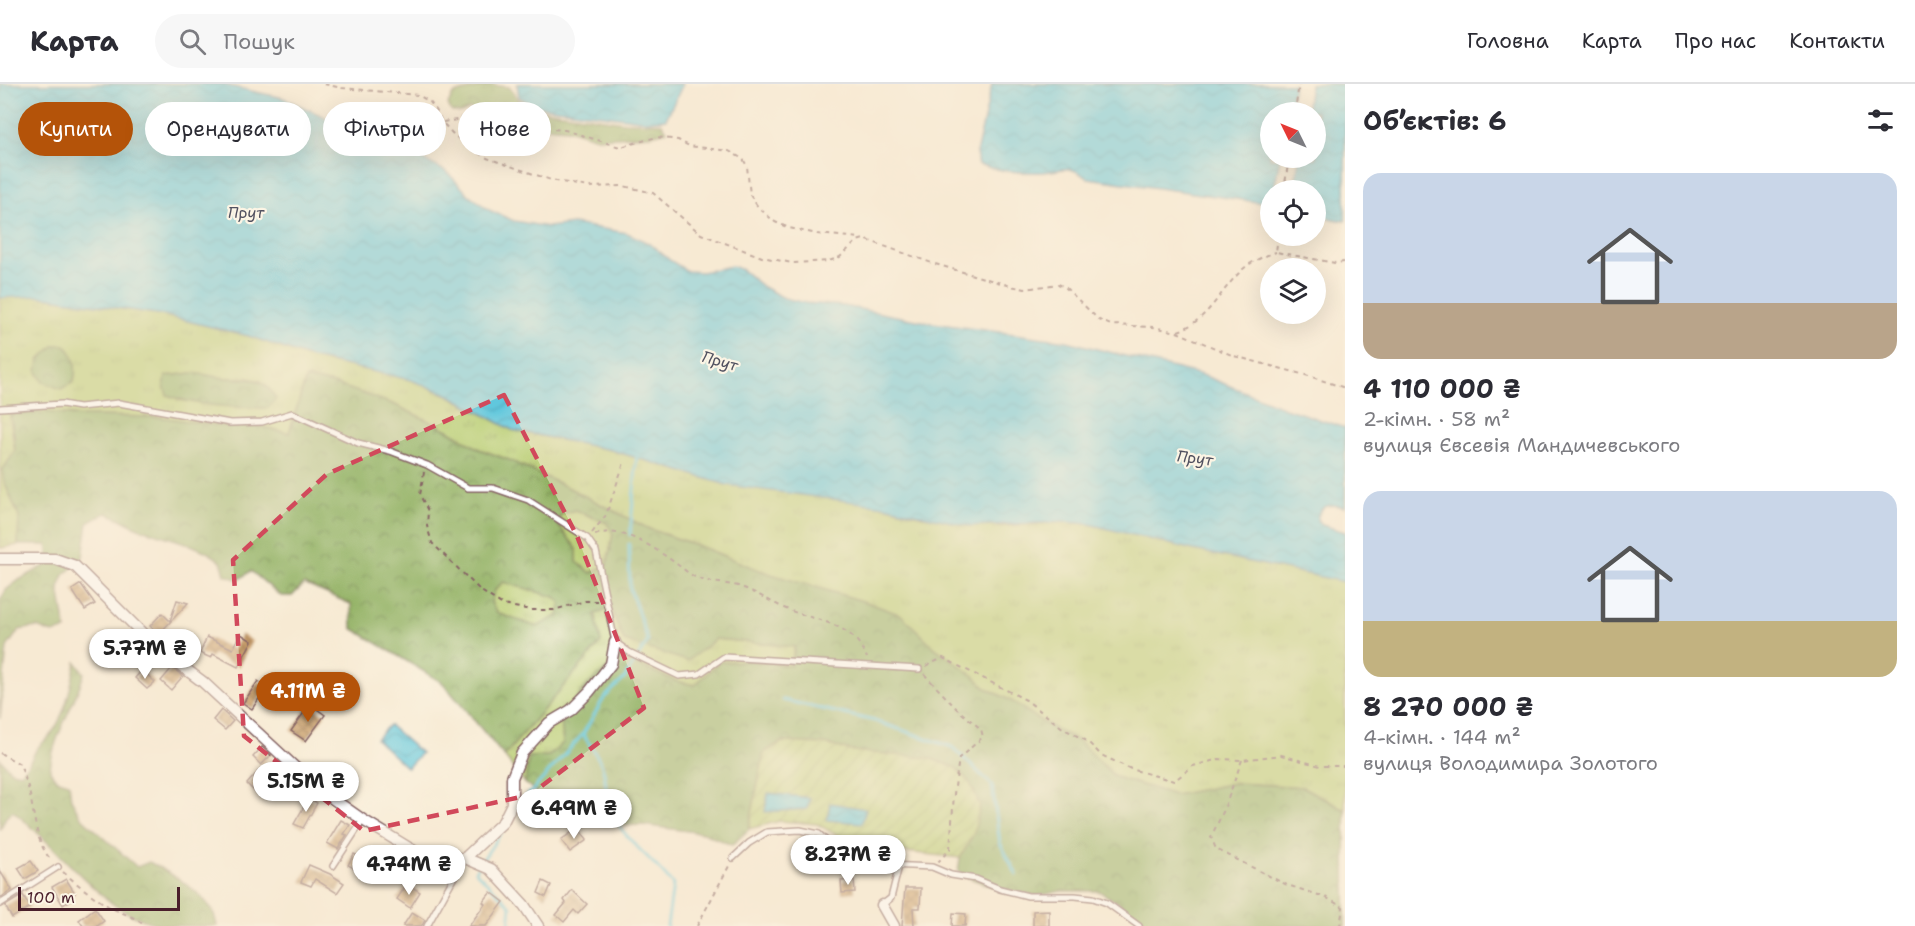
<!DOCTYPE html>
<html lang="uk">
<meta charset="utf-8">
<style>
:root{--surface:#fff;--page:#f7f7f7;--text:#2b2b33;--muted:#7c7c81;--line:#e1e1e2;--accent:#b45309}
body{margin:0;font-family:"Shantell Sans",sans-serif;background:var(--page);color:var(--text);height:100vh;display:flex;flex-direction:column;font-size:22px;white-space:nowrap}
*{box-sizing:border-box;margin:0}
p{font-size:20px;color:var(--muted)}
.icon{flex:none;width:33px;height:33px;fill:none;stroke:currentColor;stroke-width:2;stroke-linecap:round;stroke-linejoin:round}
.map{position:relative;flex:1;overflow:hidden}
.side{display:flex;flex-direction:column;background:var(--surface);width:570px}
.side>*{flex:none}
.banner{position:absolute;left:18px;top:18px;width:570px;height:54px;display:flex;gap:12px}
.needle{width:39px;rotate:313deg}
.controls{position:absolute;left:1260px;top:18px;display:grid;gap:12px}
.controls a{display:grid;place-items:center;width:66px;height:66px;border-radius:50%;background:var(--surface);box-shadow:0 6px 24px #0002;font-size:30px}
.scale{position:absolute;left:18px;bottom:15px;width:162px;box-sizing:border-box;padding-left:6px;border:3px solid #4a1f2b;border-top:0;font-size:16px;line-height:21px;white-space:nowrap;color:#4a1f2b;-webkit-text-stroke:4px #fcf5e5;paint-order:stroke}
.price{position:absolute;translate:-50% -51px;padding:0 14px;border-radius:21px;background:#fff;color:#222;font-size:20px;line-height:39px;filter:drop-shadow(0 2px 3px #0008)}
.price::after{content:'';position:absolute;left:50%;top:36px;width:18px;height:14px;margin-left:-9px;background:inherit;clip-path:polygon(0 0,100% 0,50% 100%)}
.price.on{background:var(--accent);color:#fff}
ul{padding:0;list-style:none}
li{display:grid;align-content:center;gap:12px;height:318px;padding:0 18px}
li span{display:grid;place-items:center;height:186px;border-radius:18px;color:#555}
li>.icon{margin-inline-start:auto}
span .icon{width:108px;height:108px;fill:#fffc;stroke-width:1}
li b{font-size:26px}
h2{display:flex;justify-content:space-between;align-items:center;height:72px;padding:0 18px;font-size:26px}
.tag{padding:0 21px;border-radius:27px;background:var(--surface);box-shadow:0 6px 24px #0002;font-size:21px;line-height:54px}
.tag.on{background:var(--accent);color:#fff}
header{display:flex;align-items:center;gap:36px;box-sizing:border-box;height:84px;padding:0 30px;background:var(--surface);border-bottom:2px solid var(--line)}
header strong{font-size:28px}
nav{display:flex;gap:33px;margin-inline-start:auto;font-size:21px}
.search{width:420px;height:54px;background:var(--page);display:flex;align-items:center;gap:15px;box-sizing:border-box;padding:0 21px;border-radius:33px;color:var(--muted);font-size:22px}
main{display:flex;flex:1;min-height:0}
.map>svg:first-child{display:block}
.grass{fill:url(#grass-tufts);stroke:#80764e;stroke-width:1.5;fill-rule:evenodd}
.forest{fill:url(#forest-crowns);stroke:#6d6846;stroke-width:1.5;fill-rule:evenodd}
.garden{fill:url(#garden-furrows);stroke:#80764e;stroke-width:1.5}
.water{fill:url(#water-waves);stroke:#557384;stroke-width:1.5}
.lines{fill:none;stroke-linecap:round;stroke-linejoin:round}
.stream{stroke:#60c7dd;stroke-width:3}
.building{fill:url(#building-cross-hatch)}
.service-casing{stroke:#876666;stroke-width:8}
.minor-casing{stroke:#876666;stroke-width:13}
.path{stroke:#876666;stroke-width:2;stroke-dasharray:4.5 4.5;stroke-linecap:butt}
.service{stroke:#fff;stroke-width:5}
.minor{stroke:#fff;stroke-width:10}
.marked{fill:none;stroke:#d1495b;stroke-width:4.5;stroke-dasharray:12 8;stroke-linejoin:round}
.labels{text-anchor:middle;dominant-baseline:central;stroke-width:4.5;stroke-linejoin:round;paint-order:stroke}
.water-label{font-size:16px;font-style:italic;fill:#515160;stroke:#fcf5e5}
</style>
<header>
<strong>Карта</strong>
<div class="search"><svg class="icon" aria-label="search" viewBox="0 0 24 24"><circle cx="10" cy="10" r="6"/><path d="M15 15l6 6"/></svg>Пошук</div>
<nav><a>Головна</a><a>Карта</a><a>Про нас</a><a>Контакти</a></nav>
</header>
<main>
<div class="map">
<svg width="1345" height="842" viewBox="0 0 1345 842">
<defs>
<pattern id="grass-tufts" width="24" height="20" patternUnits="userSpaceOnUse" patternTransform="scale(1.5)"><rect width="24" height="20" fill="#b6cc70"/><path d="M3 7l-1-3M5 7V3M7 7l1-3M15 17l-1-3M17 17v-4M19 17l1-3" fill="none" stroke="#9eaf61"/></pattern>
<pattern id="forest-crowns" width="20" height="18" patternUnits="userSpaceOnUse" patternTransform="scale(1.5)"><rect width="20" height="18" fill="#90b062"/><path d="M2 6a3 3 0 1 1 6 0M12 15a3 3 0 1 1 6 0" fill="none" stroke="#788f51"/></pattern>
<pattern id="garden-furrows" width="10" height="10" patternUnits="userSpaceOnUse" patternTransform="scale(1.5)"><rect width="10" height="10" fill="#b6cc70"/><path d="M-1 1l2-2M0 10L10 0M9 11l2-2" fill="none" stroke="#9eaf61"/></pattern>
<pattern id="water-waves" width="16" height="10" patternUnits="userSpaceOnUse" patternTransform="scale(1.5)"><rect width="16" height="10" fill="#60c7dd"/><path d="M0 5q4-4 8 0t8 0" fill="none" stroke="#55aabe"/></pattern>
<pattern id="building-cross-hatch" width="8" height="8" patternUnits="userSpaceOnUse" patternTransform="scale(1.5)"><rect width="8" height="8" fill="#caa06d"/><path d="M0 0l8 8M0 8l8-8" fill="none" stroke="#a6825a"/></pattern>
</defs>
<rect width="100%" height="100%" fill="#fcf5e5"/>
<filter id="ink" filterUnits="userSpaceOnUse"><feTurbulence type="fractalNoise" baseFrequency=".0167" numOctaves="2"/><feDisplacementMap in="SourceGraphic" scale="12" xChannelSelector="R" yChannelSelector="G"/><feConvolveMatrix kernelMatrix="1 2 1 2 8 2 1 2 1" color-interpolation-filters="sRGB"/></filter>
<filter id="wash" filterUnits="userSpaceOnUse"><feTurbulence type="fractalNoise" baseFrequency=".008" numOctaves="4" result="noise"/><feDisplacementMap in="SourceGraphic" scale="24" xChannelSelector="R" yChannelSelector="G"/><feGaussianBlur stdDeviation="1.35" result="paint"/><feColorMatrix in="noise" values="0 0 0 0 0 0 0 0 0 0 0 0 0 0 0 0 0 1.4 0 .05"/><feComposite in="paint" operator="in"/></filter>
<g filter="url(#wash)">
<rect width="100%" height="100%" fill="#f7ead3"/>
<g class="grass">
<path d="M10,212h28l125,19 86,21 59,21 103,23 37,15 64,35 99,20 116,35 113,14 45,7 38,10 80,10 63,-4 23,2 105,26 151,32v228l-42,-23 -68,-4 -60,12 -60,-18 -36,-35 -32,-17 -34,-23 -29,-15 -10,-11 -39,-28 -171,-76 -65,-26 -50,-17 -82,-42 -58,-27 -30,-11 -31,-19 -142,-52 -17,55 -35,-8 -24,2 -71,-10 -80,-1 -12,-2 -57,1 5,37 -11,29 15,36 -1,28 -18,3v-250zM227,294h21l13,3 7,26h-29l-60,-7z"/>
<path d="M575,426l32,13 6,11 -6,31 -16,8 -14,-11v-13l-19,-24 3,-11z"/>
<path d="M503,498l52,15 6,6 -3,13 -21,11 -40,-14 -6,-11 4,-12z"/>
<path d="M611,525l76,52 28,-22 80,7 -4,20 -42,-5 -30,1 -24,23 -20,-4 -44,-19 -68,81 -14,13 -20,1 -4,26 -21,-27 97,-114 -6,-28z"/>
</g>
<g class="forest">
<path d="M489,1l20,2 10,13 16,9 89,13 38,1 5,8 -16,4 -54,3 -29,-9 -34,-3 -42,-8 -22,-9 -9,4 -9,-1 -4,-7 5,-11z"/>
<path d="M55,261h10c11,12 12,22 9,37l-13,7 -18,-7 -6,-10 2,-12z"/>
<path d="M192,289c11,1 23,4 34,5 24,2 37,-3 50,21l-8,9c-33,-1 -70,-1 -101,-13l-3,-9 2,-10z"/>
<path d="M306,294l32,7 55,19 55,26 31,19 30,11 58,27 82,42 50,17 65,26 102,30 35,13 34,33 39,28 10,11 29,15 34,23 32,16 36,36 60,18 60,-12 68,4 42,23v116h-196l-27,-21 -23,-14h-38l-24,5 -46,-10 -24,-9 -9,-5 2,-14 14,-25 -96,-79 -26,-3 -28,-7 -43,-2 -17,11 -15,76 -17,16 -29,-12 -61,-8 -23,1 -25,-2 -27,-16 -16,-4 -26,-21 4,-26 20,-1 14,-13 -2,-26 26,-32 30,-25 14,2 44,19 20,4 24,-23 30,-1 42,5 4,-19 -79,-8 -29,22 -63,-20 -13,-32 -16,5 6,28 -97,114 -61,-73 -91,-55 -1,-24 -47,-20 -12,12h-11l-30,-25 -13,9 -13,-5c-1,-3 -2,-10 -4,-13 -14,-15 -58,-26 -77,-32 -14,-4 -24,-13 -38,-17l-18,10 -5,34 -19,18 -5,13 7,42 -14,3 -15,-6 -18,3 -12,17 -7,72v-118l6,-11 13,-10 31,-17 -3,-18h-29l1,-28 -15,-36 -2,-11 13,-18 -1,-18 -4,-19 37,-3 32,4 80,1 71,10 24,-2 35,8zM575,426l32,13 6,11 -6,31 -16,8 -14,-11v-13l-19,-24 3,-11zM503,498l52,15 6,6 -3,13 -21,11 -40,-14 -6,-11 4,-12z"/>
<path d="M76,578l8,11c-9,33 -32,63 -34,98l6,8 13,4 2,16 10,18 56,50 12,-5c21,11 52,28 64,50 2,4 3,10 4,14 -18,0 -39,0 -56,-1 -44,-10 -63,-33 -94,-63 -17,-18 -35,-35 -54,-51l-7,6 -6,13v-71l11,12 10,2c7,-7 10,-13 15,-23 4,-6 12,-11 16,-17 14,-20 19,-48 24,-71z"/>
</g>
<path class="garden" d="M781,658l43,2 28,7 77,7 27,10 14,15 10,22 -6,28 -14,25 -81,-9 -28,-6 -34,-19 -37,-3 -31,8 15,-76z"/>
<g class="water">
<path d="M0,0h220l63,14 66,30 47,17 19,10 32,17 20,21 22,17 25,11 34,6 25,-3 54,9 23,11 21,17 16,10 15,1 30,-6 10,4 21,17 21,11 22,5 38,3 88,17 135,18 30,8 105,26 83,33 60,20v79c-13,-3 -25,-4 -28,13l5,5 23,7v50l-151,-32 -105,-26 -23,-2 -98,4 -83,-20 -158,-21 -116,-35 -99,-20 -63,-35 -38,-15 -103,-23 -59,-21 -86,-21 -125,-19 -38,2z"/>
<path d="M517,0h166l-17,35 -18,2 -114,-15 -15,-9z"/>
<path d="M992,0h302l-5,28h-19v46h10l-6,32h-4v14l-182,-26c-25,-15 -20,-8 -45,-6 -21,1 -46,-1 -65,-8l-2,-10z"/>
<path d="M1310,0h35v137l-29,-5v-26h-22l5,-32h17v-46h-10z"/>
<path d="M389,641l32,28 -14,15 -31,-29z"/>
<path d="M768,709l42,5 -3,11 -42,3z"/>
<path d="M830,719l36,6 -4,14 -35,-3z"/>
</g>
<g class="lines">
<g class="stream">
<path d="M630,451l7,-82"/>
<path d="M783,616l92,21 77,26 40,38 8,58 17,32"/>
<path d="M583,650c6,10 15,21 19,32 6,15 2,34 10,49 16,28 42,45 61,70l-6,41"/>
<path d="M509,842l2,-20 -36,-35 47,-69 61,-68 21,-36 20,-19 24,-38 -18,-52 -1,-45"/>
</g>
</g>
<g id="blocks">
<g class="building">
<path d="M81,500l14,20 -10,6 -13,-20z"/>
<path d="M177,516l11,3 -29,31 -9,-8 12,-13 8,8z"/>
<path d="M241,550l11,7 -14,26 -25,-13 -2,4 -11,-5 7,-16 26,12z"/>
<path d="M139,559l6,7 -14,11 -6,-7z"/>
<path d="M172,584l11,8 -12,14 -10,-9z"/>
<path d="M142,586l13,12 -8,7 -12,-11z"/>
<path d="M258,597l9,6 -15,22 -9,-6z"/>
<path d="M310,620l15,11 -19,26 -15,-10z"/>
<path d="M221,626l12,11 -8,9 -12,-10z"/>
<path d="M262,663l9,8 -10,10 -8,-8z"/>
<path d="M261,684l10,8 -15,17 -9,-9z"/>
<path d="M309,714l8,5 -14,25 -9,-4z"/>
<path d="M341,736l9,5 -6,9 3,1 -9,14 -11,-6z"/>
<path d="M578,744l9,12 -17,12 -9,-12z"/>
<path d="M354,770l13,7 -6,11 -13,-7z"/>
<path d="M31,777l7,10 -13,8 -7,-11z"/>
<path d="M309,781l21,9 14,9 -7,10 -22,-14 -4,7 -10,-4z"/>
<path d="M0,787l12,19 -12,8z"/>
<path d="M66,795l9,14 -6,4 2,3 -8,5 -11,-18z"/>
<path d="M854,796l1,12 -13,1 -1,-12z"/>
<path d="M543,797l8,4 -5,12 -8,-4z"/>
<path d="M407,800l13,8 -10,16 -13,-9z"/>
<path d="M905,804h16l-1,20h-7l1,18h-12z"/>
<path d="M572,806l15,14 -9,10 -4,-4 -10,12 -8,-7 10,-12 -2,-3z"/>
<path d="M491,808l13,10 -18,24h-17l16,-22 -2,-2z"/>
<path d="M23,811l7,12 -18,11 -7,-12z"/>
<path d="M95,824l9,13 -7,5h-14l-4,-6z"/>
<path d="M1049,826v16h-16v-15z"/>
<path d="M412,828l13,8 -2,4 -2,2h-18z"/>
<path d="M953,829l13,1 -1,12h-13z"/>
</g>
</g>
</g>
<g filter="url(#ink)">
<use href="#blocks" fill-opacity="0" stroke="#876666" stroke-width="1.5"/>
<g class="lines">
<defs>
<g id="service">
<path d="M0,324l62,-4 17,3 40,-4 111,20 32,-1 30,-9 66,30 32,8 37,14 41,23h25l35,12 59,38 9,13 19,91 14,10 50,24 20,-2 25,-17 195,12"/>
<path d="M733,774l16,-15 18,-11 33,-2 19,4 27,26 21,4 65,3 19,8 25,4 24,10 28,7h47l18,2 14,5 32,23"/>
<path d="M333,782l30,-46"/>
<path d="M0,820l58,-37"/>
<path d="M882,821l9,-7 8,-32"/>
<path d="M427,842l37,-67"/>
</g>
<g id="minor">
<path d="M0,475h55l20,7 81,81 47,35 113,105 47,33 56,34 26,5 20,-1 26,11 33,36 14,21"/>
<path d="M465,774l38,-36 9,-18v-26l10,-25 27,-30 22,-13 18,-18 22,-28 4,-22"/>
<path d="M882,821l12,21"/>
</g>
</defs>
<use href="#service" class="service-casing"/>
<use href="#minor" class="minor-casing"/>
<g class="path">
<path d="M324,0l18,4 76,7 12,7 6,8 6,12 10,11 15,13 20,12 64,22 37,7 36,-1 29,7 48,41 61,23 30,6 37,-2 11,-4 17,-16 7,-2 68,24 79,23 14,3 33,-5 7,3 34,33 12,5 42,2 24,5 57,24 75,20 36,12"/>
<path d="M1295,28l4,-28"/>
<path d="M443,38l14,-2 15,-9 13,8 10,3 24,5 46,3 55,17 37,-10 21,3 11,6 40,5 14,8 4,7 3,29 8,12 17,15 14,6 28,6 44,4"/>
<path d="M1284,106l5,-32"/>
<path d="M1278,152l-2,16 59,11 10,-1"/>
<path d="M1178,247c29,-10 41,-38 61,-58 10,-11 23,-16 37,-21"/>
<path d="M424,388l-4,23 8,16 -1,15 5,17 49,48 22,14 28,5h23l31,-9h12"/>
<path d="M592,449l14,-18 19,-55"/>
<path d="M595,451c26,-11 63,15 83,30 6,4 12,10 19,13 14,5 27,5 41,8 16,5 31,15 46,22 31,14 68,12 83,50"/>
<path d="M926,582l17,-8 83,42 38,29 23,12 14,14 30,14 43,12 19,-15 26,-7 23,1 39,-5 39,11h25"/>
<path d="M924,590l33,35 24,20 2,8 -24,21 -5,36 -4,55 -12,13"/>
<path d="M0,669l20,11c3,9 7,18 9,27 6,24 6,52 23,70"/>
<path d="M1242,676l-19,52 -12,25 5,12 71,36 38,12 18,10 -3,19"/>
<path d="M63,788c14,12 29,24 45,34 12,7 27,10 37,20"/>
<path d="M697,842l32,-60"/>
</g>
<use href="#service" class="service"/>
<use href="#minor" class="minor"/>
</g>
</g>
<path d="M0 0H1345V842H0ZM504,311l73,141 67,172 -114,87 -166,36 -120,-95 -11,-176 94,-86z" fill="#f7ead3" fill-opacity=".55" fill-rule="evenodd"/>
<path class="marked" d="M504,311l73,141 67,172 -114,87 -166,36 -120,-95 -11,-176 94,-86z"/>
<g class="labels">
<g class="water-label">
<text x="246" y="128">Прут</text>
<text transform="translate(720 277) rotate(15)">Прут</text>
<text transform="translate(1195 374) rotate(7)">Прут</text>
</g>
</g>
</svg>
<div class="controls">
<a><svg class="needle" viewBox="-14 -14 28 28"><path d="M0-13l5 13h-10z" fill="#e53935"/><path d="M0 13l5-13h-10z" fill="#7c7c81"/></svg></a>
<a><svg class="icon" aria-label="locate" viewBox="0 0 24 24"><circle cx="12" cy="12" r="6"/><path d="M12 2v4M12 18v4M2 12h4M18 12h4"/></svg></a>
<a><svg class="icon" aria-label="layers" viewBox="0 0 24 24"><path d="M12 4l9 5-9 5-9-5zM3 14l9 5 9-5"/></svg></a>
</div>
<div class="scale">100 m</div>
<b class="price" style="left:145px;top:596px">5.77M ₴</b>
<b class="price on" style="left:308px;top:639px">4.11M ₴</b>
<b class="price" style="left:306px;top:729px">5.15M ₴</b>
<b class="price" style="left:574px;top:756px">6.49M ₴</b>
<b class="price" style="left:848px;top:802px">8.27M ₴</b>
<b class="price" style="left:409px;top:812px">4.74M ₴</b>
<div class="banner">
<a class="tag on">Купити</a>
<a class="tag">Орендувати</a>
<a class="tag">Фільтри</a>
<a class="tag">Нове</a>
</div>
</div>
<section class="side">
<h2>Об’єктів: 6<svg class="icon" aria-label="filters" viewBox="0 0 24 24"><path d="M4 7h16M4 17h16"/><circle cx="9" cy="7" r="2"/><circle cx="15" cy="17" r="2"/></svg></h2>
<ul>
<li><span style="background:linear-gradient(#c9d6e8 70%,#b9a48a 0)"><svg class="icon" aria-label="home" viewBox="0 0 24 24"><path d="M3 11l9-7 9 7M6 9v11h12V9"/></svg></span><div><b>4 110 000 ₴</b><p>2-кімн. · 58 m²</p><p>вулиця Євсевія Мандичевського</p></div></li>
<li><span style="background:linear-gradient(#c9d6e8 70%,#c2b280 0)"><svg class="icon" aria-label="home" viewBox="0 0 24 24"><path d="M3 11l9-7 9 7M6 9v11h12V9"/></svg></span><div><b>8 270 000 ₴</b><p>4-кімн. · 144 m²</p><p>вулиця Володимира Золотого</p></div></li>
</ul>
</section>
</main>
